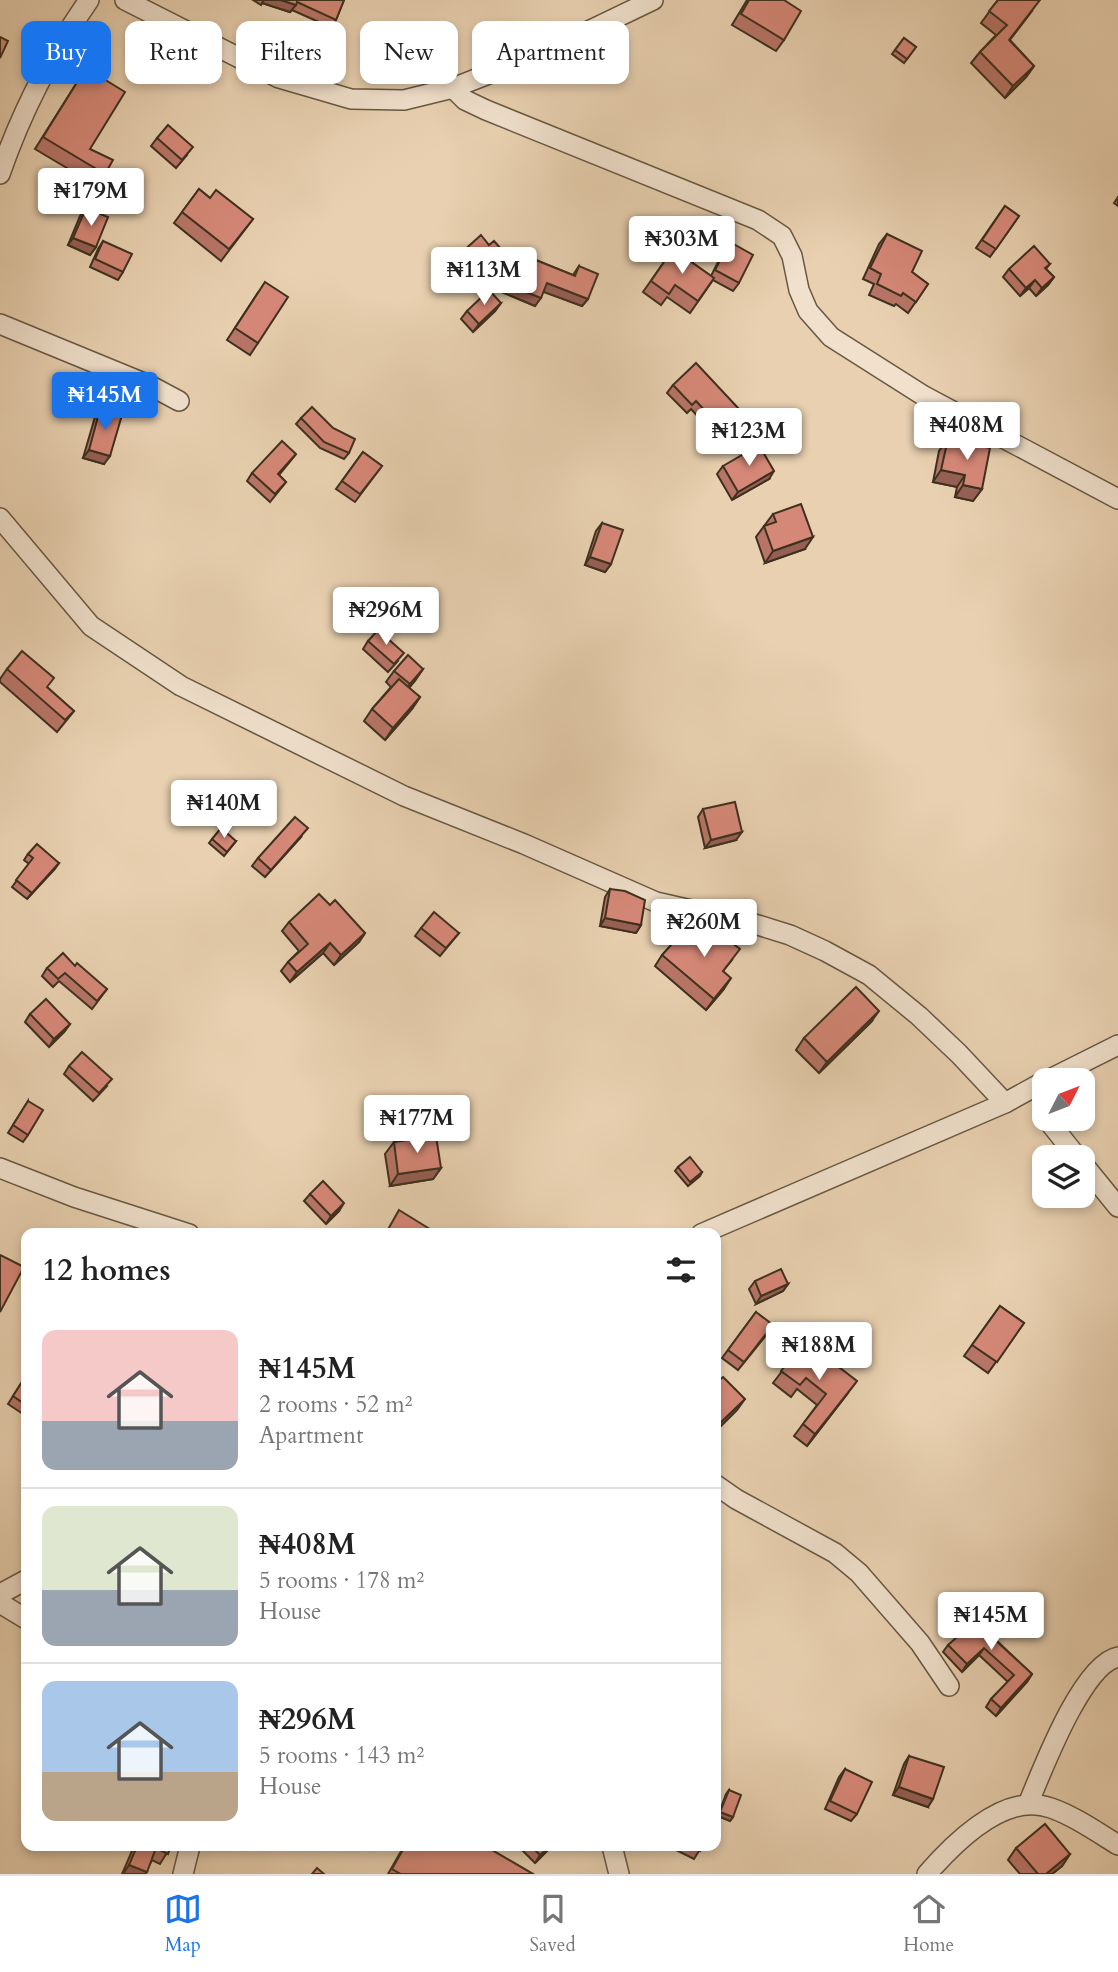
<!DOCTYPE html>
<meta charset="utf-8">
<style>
:root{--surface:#fff;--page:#f6f6f6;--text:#222;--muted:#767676;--line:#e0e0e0;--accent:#1a73e8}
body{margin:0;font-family:Cardo,serif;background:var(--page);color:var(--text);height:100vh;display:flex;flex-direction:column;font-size:26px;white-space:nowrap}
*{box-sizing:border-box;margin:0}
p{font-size:23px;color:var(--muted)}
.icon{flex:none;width:38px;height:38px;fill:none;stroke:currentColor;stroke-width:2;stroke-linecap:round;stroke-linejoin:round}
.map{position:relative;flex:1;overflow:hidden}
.sheet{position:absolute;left:21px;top:1228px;width:700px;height:623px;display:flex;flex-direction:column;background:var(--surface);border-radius:14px;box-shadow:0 4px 10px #0003}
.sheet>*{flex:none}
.banner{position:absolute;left:21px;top:21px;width:700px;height:63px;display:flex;gap:14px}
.needle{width:46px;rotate:48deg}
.controls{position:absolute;left:1032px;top:1068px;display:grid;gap:14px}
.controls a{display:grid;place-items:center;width:63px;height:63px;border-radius:14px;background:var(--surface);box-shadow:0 4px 10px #0003;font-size:35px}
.price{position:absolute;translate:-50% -60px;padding:0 16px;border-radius:7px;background:#fff;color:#222;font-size:23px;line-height:46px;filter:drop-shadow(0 2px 4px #0008)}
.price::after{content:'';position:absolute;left:50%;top:42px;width:21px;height:16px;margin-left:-10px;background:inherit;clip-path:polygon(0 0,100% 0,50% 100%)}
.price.current{background:var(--accent);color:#fff}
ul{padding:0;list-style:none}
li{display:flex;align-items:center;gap:21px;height:175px;padding:0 21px}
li+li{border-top:2px solid var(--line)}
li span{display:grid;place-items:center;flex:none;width:196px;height:140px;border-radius:14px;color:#555}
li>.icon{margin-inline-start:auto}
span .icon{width:84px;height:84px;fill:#fffc;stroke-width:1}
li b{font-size:30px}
h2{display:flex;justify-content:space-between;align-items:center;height:84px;padding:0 21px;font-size:30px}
.pill{padding:0 24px;border-radius:14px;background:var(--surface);box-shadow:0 4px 10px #0003;font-size:24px;line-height:63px}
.pill.current{background:var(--accent);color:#fff}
.menu{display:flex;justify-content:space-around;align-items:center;height:98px;border-top:2px solid var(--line);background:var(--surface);font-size:19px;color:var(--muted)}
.menu a{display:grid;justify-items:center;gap:4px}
.menu .current{color:var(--accent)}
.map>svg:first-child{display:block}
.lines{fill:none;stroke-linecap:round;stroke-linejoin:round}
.street-casing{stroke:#685842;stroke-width:22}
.street{stroke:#f0e0cc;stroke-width:19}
.wall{fill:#b87567;stroke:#3e301e;stroke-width:2}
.shaded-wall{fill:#965f54;stroke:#3e301e;stroke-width:2}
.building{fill:#d68878;stroke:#3e301e;stroke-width:2}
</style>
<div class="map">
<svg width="1118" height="1874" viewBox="0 0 1118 1874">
<rect width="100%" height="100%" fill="#e8d0b0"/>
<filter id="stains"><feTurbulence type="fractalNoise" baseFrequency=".00286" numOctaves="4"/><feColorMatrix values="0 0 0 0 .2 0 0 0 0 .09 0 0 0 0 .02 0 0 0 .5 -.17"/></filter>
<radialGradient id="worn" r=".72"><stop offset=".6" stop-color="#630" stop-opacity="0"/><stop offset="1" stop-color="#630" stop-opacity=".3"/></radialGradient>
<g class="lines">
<defs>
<g id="street">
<path d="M125,0l154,78 72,21 53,1 49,-12 94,-37 106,-51"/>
<path d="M453,88l12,12 21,10 272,110 24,16 10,20 7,34 9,21 23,26 93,59 194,103"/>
<path d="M0,174c21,-61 52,-121 89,-174"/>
<path d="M0,324l151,62 28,15"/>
<path d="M0,518l91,108 90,60 223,110 120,48 132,58 102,23 32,10 35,16 44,24 50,41 40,38 46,49"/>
<path d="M1048,1080l70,-35"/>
<path d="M1046,1118l31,39"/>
<path d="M1083,1164l35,43"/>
<path d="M0,1168l74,29 115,37"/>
<path d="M701,1234l304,-131 40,-22"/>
<path d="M716,1485l20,14 99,54 24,20 61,70 29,43"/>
<path d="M0,1594l26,-14"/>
<path d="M0,1603l26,16"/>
<path d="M1028,1804c14,-33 54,-140 90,-147"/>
<path d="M612,1846l7,28"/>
<path d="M183,1874l7,-28"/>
<path d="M927,1874c27,-31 78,-83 124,-66 23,8 46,24 67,37"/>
</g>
</defs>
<use href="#street" class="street-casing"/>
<use href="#street" class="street"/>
</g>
<g class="wall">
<path d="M253,0h91l-8,20 -6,7 -38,-17 -2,2 -28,-9 -1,2z"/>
<path d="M747,0h37v40l-8,11 -44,-26z"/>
<path d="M998,0l34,11 -22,29 24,26 -8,11 -21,21 -34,-35 9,-11 16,-17 -15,-12z"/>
<path d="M904,38l12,9 -12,16 -12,-9z"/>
<path d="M86,68l4,81 15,25 -8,12 -62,-37z"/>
<path d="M157,138l30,17 -11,13 -25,-22z"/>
<path d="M199,189l11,9 43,21 -32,42 -47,-38z"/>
<path d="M1118,197v9l-4,-3z"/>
<path d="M1005,206l14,10 -29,41 -14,-9z"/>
<path d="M86,208l10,39 -6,8 -22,-10 12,-29z"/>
<path d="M887,234l25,38 16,12 -20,29 -12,-9 -2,2 -25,-11 5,-11 -11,-5 16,-35z"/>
<path d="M103,241l20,31 -5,8 -28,-13 8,-18z"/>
<path d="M730,242l9,41 -6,8 -20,-11 -23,33 -23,-16 -6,8 -18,-13 30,-43 38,27 13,-26z"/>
<path d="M489,245l25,19 7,-10 52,21 6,-9 9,33 -6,7 -39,-15 -8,15 -62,-26 -17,-20 5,-7z"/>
<path d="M1050,264l-4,5 8,8 -6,8 -12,11 -7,-8 -9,8 -17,-19 6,-8z"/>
<path d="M257,294l1,49 -8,12 -23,-15z"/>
<path d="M501,303l-6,8 -22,21 -12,-13 6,-8z"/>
<path d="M673,385l59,31 -19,17 -22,-24 -4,4 -20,-20z"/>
<path d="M100,409l4,55 -21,-6 12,-41z"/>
<path d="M301,418l48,35 -5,6 -24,-11 -24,-24z"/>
<path d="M948,439l34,50 -9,12 -18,-4 2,-10 -24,-5 6,-31z"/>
<path d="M363,452l19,14 -27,36 -19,-13z"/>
<path d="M296,454l-17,21 7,7 -16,20 -23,-21 5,-8z"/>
<path d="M723,466l46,13 -37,21 -15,-26z"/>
<path d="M773,514l32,35 -40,14 -9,-26z"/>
<path d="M602,523l9,41 -6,8 -20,-7 11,-34z"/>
<path d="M368,641l30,20 -10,11 -25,-23z"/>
<path d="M7,669l41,19 26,23 -17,21 -57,-50v-3z"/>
<path d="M423,669l-14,19 11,9 -8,12 -27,31 -21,-19 8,-12 19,-22 -5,-5 8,-11z"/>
<path d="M703,809l33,31 -31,8 -7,-31z"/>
<path d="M302,836l-37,41 -13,-11 6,-8z"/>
<path d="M212,839l24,2 -12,15 -15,-13z"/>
<path d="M28,854l31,9 -32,36 -15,-12 17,-23 -5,-4z"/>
<path d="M610,889l31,36 -5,8 -36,-7 5,-29z"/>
<path d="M330,905l35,28 -6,9 -25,23 -11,-12 -33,29 -9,-11 7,-9 11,-11 -17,-20 7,-9z"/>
<path d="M421,928l38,5 -19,23 -25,-20z"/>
<path d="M691,944l41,16 -9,11 1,18 -18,21 -51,-44 7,-11z"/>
<path d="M75,966l32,23 -15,20 -33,-28 -6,6 -11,-11 5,-8z"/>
<path d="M30,1014l40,10 -6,8 -15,15 -24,-25z"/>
<path d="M871,1022l-52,51 -23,-23 8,-12z"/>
<path d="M69,1066l38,20 -14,15 -29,-27z"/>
<path d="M28,1101v34l-5,7 -15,-9z"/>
<path d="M394,1142l47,26 -8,11 -43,7 -5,-32z"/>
<path d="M678,1167l24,5 -2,4 -12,10 -13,-15z"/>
<path d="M310,1194l29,17 -13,13 -22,-23z"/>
<path d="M755,1281l33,3 -5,7 -27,13 -7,-15z"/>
<path d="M1000,1306l24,17 -36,50 -24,-17z"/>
<path d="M756,1312l12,21 -30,37 -16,-12z"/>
<path d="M805,1341l43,52 -41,53 -13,-10 23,-31 -20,-16 -6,8 -18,-14z"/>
<path d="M22,1382l4,3v31l-18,-12z"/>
<path d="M999,1628l-5,4 3,4 -2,3 37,35 -5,8 -31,34 -10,-9 5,-8 17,-17 -29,-27 -17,17 -19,-20 5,-7z"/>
<path d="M909,1756l19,51 -35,-12 11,-31z"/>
<path d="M845,1769l12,45 -6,7 -26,-12 14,-32z"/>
<path d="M729,1790l4,27 -3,4 -12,-5 8,-22z"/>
<path d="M122,1846h49l-11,18 -8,-4 -7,14h-23l10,-23z"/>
<path d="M404,1846h81l48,28h-145z"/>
<path d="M518,1846h34l-17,17z"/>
<path d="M668,1846h34l-8,13z"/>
<path d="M1016,1848l54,6 -8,12 -10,8h-32l-12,-14z"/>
</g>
<g class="shaded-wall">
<path d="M264,0h17l15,5 -6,7 -28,-9z"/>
<path d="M1034,66l-8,11 -21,21 8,-12z"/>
<path d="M73,238l23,9 -6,8 -22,-10z"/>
<path d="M479,273l62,25 -6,8 -62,-26z"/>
<path d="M1054,277l-6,8 -12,11 6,-8z"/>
<path d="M1035,280l-6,8 -9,8 6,-8z"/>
<path d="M547,283l41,16 -6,7 -41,-15z"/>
<path d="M501,303l-6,8 -22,21 6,-8z"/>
<path d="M738,408l-6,8 -19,17 5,-8z"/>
<path d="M89,450l21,6 -6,8 -21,-6z"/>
<path d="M941,470l24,5 -8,12 -24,-5z"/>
<path d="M774,471l-5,8 -37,21 6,-8z"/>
<path d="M963,485l19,4 -9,12 -18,-4z"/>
<path d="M813,537l-8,12 -40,14 8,-12z"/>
<path d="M590,557l21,7 -6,8 -20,-7z"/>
<path d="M423,669l-8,12 -13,15 8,-12z"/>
<path d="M420,697l-8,12 -27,31 8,-12z"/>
<path d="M742,832l-6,8 -31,8 6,-8z"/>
<path d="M59,863l-4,6 -28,30 5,-6z"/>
<path d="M605,918l36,7 -5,8 -36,-7z"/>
<path d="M365,933l-6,9 -25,23 7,-10z"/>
<path d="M330,943l-7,10 -33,29 7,-10z"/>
<path d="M731,978l-7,11 -18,21 8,-11z"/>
<path d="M879,1011l-8,11 -52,51 8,-11z"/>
<path d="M70,1024l-6,8 -15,15 5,-8z"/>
<path d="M441,1168l-8,11 -43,7 8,-12z"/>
<path d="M344,1203l-5,8 -13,13 5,-8z"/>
<path d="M788,1284l-5,7 -27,13 5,-8z"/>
<path d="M857,1381l-9,12 -41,53 8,-12z"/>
<path d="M745,1399l-8,11 -21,21v-4z"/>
<path d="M984,1648l-5,7 -17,17 5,-8z"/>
<path d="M1032,1674l-5,8 -31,34 5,-8z"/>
<path d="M899,1787l34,12 -5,8 -35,-12z"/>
<path d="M720,1812l13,5 -3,4 -12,-5z"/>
<path d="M550,1846h2l-17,17 5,-8z"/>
<path d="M1070,1854l-8,12 -10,8h-6z"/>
<path d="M129,1865l18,7 -2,2h-22z"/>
</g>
<g class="building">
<path d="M281,0h63l-8,20 -39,-18 -1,3z"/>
<path d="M749,0h35l17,11 -17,29 -43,-26z"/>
<path d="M998,0h42l-31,40 25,26 -21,20 -33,-34 27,-27 -18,-14z"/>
<path d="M0,37l8,4 -8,17z"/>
<path d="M904,38l12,9 -9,12 -12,-9z"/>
<path d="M86,68l39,24 -35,57 23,11 -8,14 -62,-37z"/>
<path d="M168,125l25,22 -11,13 -25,-22z"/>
<path d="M199,189l11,9 6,-8 37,29 -24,30 -47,-37z"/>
<path d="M1005,206l14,10 -23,33 -14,-9z"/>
<path d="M86,208l22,9 -12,30 -23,-9z"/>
<path d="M887,234l35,17 -10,21 16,12 -12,18 -13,-9 -2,3 -24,-12 4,-10 -11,-6z"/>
<path d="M481,235l8,10 5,-4 22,25 5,-12 54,22 4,-10 19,8 -10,25 -41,-16 -6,15 -62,-25 -18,-20z"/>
<path d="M103,241l29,13 -9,18 -28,-13z"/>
<path d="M730,242l23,13 -14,28 -24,-13z"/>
<path d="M1034,246l16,18 -5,4 9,9 -12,11 -7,-8 -9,8 -17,-19z"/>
<path d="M673,249l41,29 -16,23 -23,-16 -6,9 -18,-13z"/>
<path d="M265,282l23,15 -30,46 -23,-15z"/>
<path d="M489,290l12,13 -22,21 -12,-13z"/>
<path d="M696,363l42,45 -20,17 -22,-24 -4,4 -19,-20z"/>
<path d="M312,407l21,21 22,11 -6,14 -25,-11 -23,-24z"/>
<path d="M100,409l22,6 -12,41 -21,-6z"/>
<path d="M948,439l42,9 -8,41 -19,-4 2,-10 -24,-5z"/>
<path d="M282,441l14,13 -18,20 8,8 -11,12 -23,-21z"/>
<path d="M759,445l15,26 -36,21 -15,-26z"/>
<path d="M363,452l19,14 -22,28 -18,-13z"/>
<path d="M801,504l12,33 -40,14 -9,-25 12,-4 -3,-8z"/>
<path d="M602,523l21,7 -12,34 -21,-7z"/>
<path d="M378,630l26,23 -10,11 -26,-23z"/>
<path d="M22,651l32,27 -7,9 27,24 -9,9 -58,-51z"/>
<path d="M408,655l15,14 -13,15 -16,-13z"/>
<path d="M399,679l21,18 -27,31 -21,-19z"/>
<path d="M735,802l7,30 -31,8 -8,-31z"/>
<path d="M295,817l13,11 -37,42 -13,-12z"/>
<path d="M221,828l15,13 -9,11 -15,-13z"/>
<path d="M37,844l22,19 -27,30 -16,-13 17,-22 -5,-4z"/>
<path d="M610,889l15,2 20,9 -4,25 -36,-7z"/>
<path d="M319,894l11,11 5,-5 30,33 -24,22 -11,-12 -33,29 -9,-10 20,-18 -19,-22z"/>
<path d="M434,912l25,21 -13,15 -25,-20z"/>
<path d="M707,924l33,25 -17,22 8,7 -17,21 -52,-44 18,-20 11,9z"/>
<path d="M63,953l12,13 2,-3 30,26 -10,12 -32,-28 -7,6 -11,-11z"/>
<path d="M856,987l23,24 -52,51 -23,-24z"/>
<path d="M46,999l24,25 -16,15 -24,-25z"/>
<path d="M82,1052l30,27 -13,14 -30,-27z"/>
<path d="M28,1101l15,9 -15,25 -15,-10z"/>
<path d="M436,1136l5,32 -43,6 -4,-32z"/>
<path d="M690,1157l12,15 -12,10 -12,-15z"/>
<path d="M323,1181l21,22 -13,13 -21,-22z"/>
<path d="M399,1210l34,21 -2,3 -45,-1z"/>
<path d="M0,1255l24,12 -24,45z"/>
<path d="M781,1269l7,15 -27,12 -6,-15z"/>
<path d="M1000,1306l24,17 -27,39 -25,-17z"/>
<path d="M756,1312l17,13 -29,37 -16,-12z"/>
<path d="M805,1341l52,40 -42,53 -12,-10 23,-30 -20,-16 -6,7 -19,-14z"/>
<path d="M723,1377l22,22 -29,28v-44z"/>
<path d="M22,1382l4,3v20l-13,-9z"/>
<path d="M992,1606l12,14 -11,11 4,5 -3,3 38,35 -31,34 -10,-9 23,-24 -30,-27 -17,16 -19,-19z"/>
<path d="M909,1756l35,11 -11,32 -34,-12z"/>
<path d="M845,1769l27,13 -15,32 -27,-13z"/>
<path d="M729,1790l12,5 -8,22 -13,-5z"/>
<path d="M1045,1824l25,30 -24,20h-8l-22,-26z"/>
<path d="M137,1846h34l-3,8 -12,-6 -9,24 -18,-7z"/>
<path d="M405,1846h80l48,28h-132l-9,-5z"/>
<path d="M531,1846h19l-10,9z"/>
<path d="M690,1846h12l-2,5z"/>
<path d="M317,1868l7,6h-12z"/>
</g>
<rect width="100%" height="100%" filter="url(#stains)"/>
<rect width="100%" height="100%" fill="url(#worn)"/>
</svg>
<div class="controls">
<a><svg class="needle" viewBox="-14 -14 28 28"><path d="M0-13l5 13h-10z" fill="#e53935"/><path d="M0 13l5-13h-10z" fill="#767676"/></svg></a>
<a><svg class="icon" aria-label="layers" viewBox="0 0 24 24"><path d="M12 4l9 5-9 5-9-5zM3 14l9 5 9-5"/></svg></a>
</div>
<b class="price" style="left:91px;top:228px">₦179M</b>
<b class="price" style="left:682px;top:276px">₦303M</b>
<b class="price" style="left:484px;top:307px">₦113M</b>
<b class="price current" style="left:105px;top:432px">₦145M</b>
<b class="price" style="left:967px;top:462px">₦408M</b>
<b class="price" style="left:749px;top:468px">₦123M</b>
<b class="price" style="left:386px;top:647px">₦296M</b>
<b class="price" style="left:224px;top:840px">₦140M</b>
<b class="price" style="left:704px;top:959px">₦260M</b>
<b class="price" style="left:417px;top:1155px">₦177M</b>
<b class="price" style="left:819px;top:1382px">₦188M</b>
<b class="price" style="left:991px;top:1652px">₦145M</b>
<div class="banner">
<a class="pill current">Buy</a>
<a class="pill">Rent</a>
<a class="pill">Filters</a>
<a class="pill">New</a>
<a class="pill">Apartment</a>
</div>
<section class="sheet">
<h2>12 homes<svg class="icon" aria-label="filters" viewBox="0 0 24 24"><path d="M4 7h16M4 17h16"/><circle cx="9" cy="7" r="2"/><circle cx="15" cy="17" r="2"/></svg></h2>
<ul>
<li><span style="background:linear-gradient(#f6c9c9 65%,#9aa5b1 0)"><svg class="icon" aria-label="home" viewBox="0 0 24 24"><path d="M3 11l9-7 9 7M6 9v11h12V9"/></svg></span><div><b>₦145M</b><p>2 rooms · 52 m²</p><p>Apartment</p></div></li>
<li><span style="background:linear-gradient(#dfe7d0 60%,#9aa5b1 0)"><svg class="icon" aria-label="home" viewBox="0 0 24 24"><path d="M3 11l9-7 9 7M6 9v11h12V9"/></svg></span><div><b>₦408M</b><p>5 rooms · 178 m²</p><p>House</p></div></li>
<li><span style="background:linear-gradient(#a9c7e8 65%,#b9a48a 0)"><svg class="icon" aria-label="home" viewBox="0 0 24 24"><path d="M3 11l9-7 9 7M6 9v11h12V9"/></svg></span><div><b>₦296M</b><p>5 rooms · 143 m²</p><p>House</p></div></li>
</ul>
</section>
</div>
<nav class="menu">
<a class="current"><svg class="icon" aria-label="map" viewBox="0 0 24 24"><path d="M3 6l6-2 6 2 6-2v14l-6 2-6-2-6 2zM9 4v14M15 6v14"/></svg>Map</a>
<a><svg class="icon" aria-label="saved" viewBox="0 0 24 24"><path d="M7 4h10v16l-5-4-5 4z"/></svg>Saved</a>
<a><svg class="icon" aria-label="home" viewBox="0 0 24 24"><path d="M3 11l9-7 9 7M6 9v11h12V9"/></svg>Home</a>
</nav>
